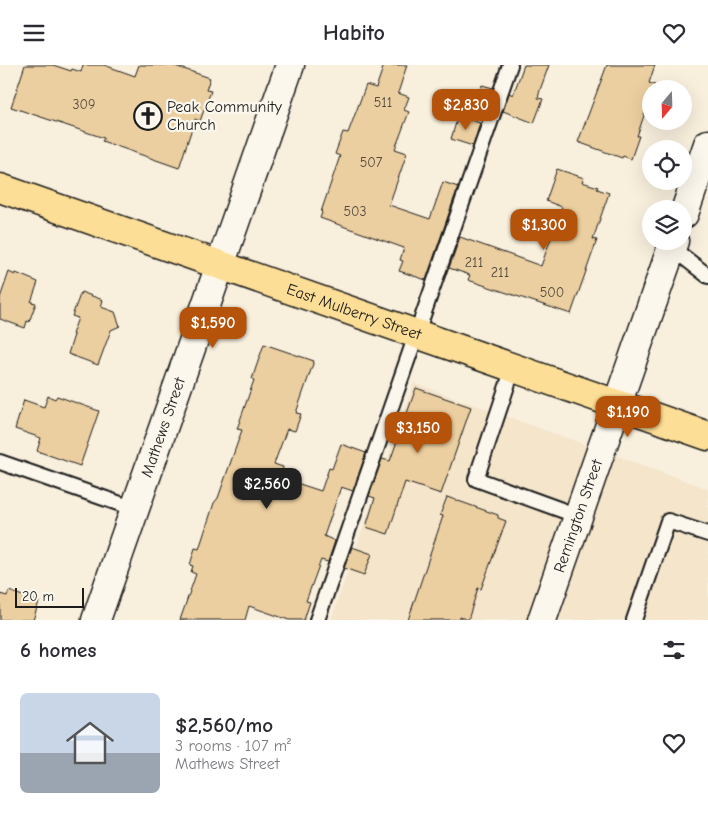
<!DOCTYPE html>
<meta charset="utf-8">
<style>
:root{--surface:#fff;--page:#f7f7f7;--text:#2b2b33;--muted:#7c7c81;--line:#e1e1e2;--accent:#b45309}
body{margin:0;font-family:"Comic Neue",sans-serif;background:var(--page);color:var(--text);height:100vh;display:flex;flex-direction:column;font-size:19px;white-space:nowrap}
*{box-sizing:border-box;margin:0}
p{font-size:16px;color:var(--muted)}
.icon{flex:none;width:28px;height:28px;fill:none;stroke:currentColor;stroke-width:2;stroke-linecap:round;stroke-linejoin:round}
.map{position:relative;height:555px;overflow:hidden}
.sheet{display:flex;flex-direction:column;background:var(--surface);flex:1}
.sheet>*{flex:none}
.needle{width:32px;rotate:199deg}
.fabs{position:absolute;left:642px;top:15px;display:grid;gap:10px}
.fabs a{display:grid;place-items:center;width:50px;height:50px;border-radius:50%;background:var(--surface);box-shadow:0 5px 20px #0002;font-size:25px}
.scale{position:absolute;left:15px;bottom:12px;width:69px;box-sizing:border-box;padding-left:5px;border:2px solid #1c1c1c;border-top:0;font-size:14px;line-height:18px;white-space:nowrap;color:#1c1c1c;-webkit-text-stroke:4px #fbf7ec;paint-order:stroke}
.price{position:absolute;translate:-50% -42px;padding:0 11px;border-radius:10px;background:var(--accent);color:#fff;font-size:16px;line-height:32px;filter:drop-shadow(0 1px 2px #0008)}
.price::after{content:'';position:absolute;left:50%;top:30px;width:15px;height:11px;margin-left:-8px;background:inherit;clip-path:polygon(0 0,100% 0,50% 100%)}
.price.current{background:#222;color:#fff}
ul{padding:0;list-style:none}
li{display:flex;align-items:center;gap:15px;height:125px;padding:0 20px}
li+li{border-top:1px solid var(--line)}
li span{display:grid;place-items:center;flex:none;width:140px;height:100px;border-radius:8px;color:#555}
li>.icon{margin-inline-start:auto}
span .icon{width:60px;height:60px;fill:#fffc;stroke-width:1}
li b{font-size:21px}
h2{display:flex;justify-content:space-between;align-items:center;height:60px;padding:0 20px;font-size:21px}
header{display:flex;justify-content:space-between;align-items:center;height:65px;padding:0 20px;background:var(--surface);font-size:22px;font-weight:800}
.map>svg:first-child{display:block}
.built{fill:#f4e5cb}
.building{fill:#eccfa0;stroke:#1c1c1c}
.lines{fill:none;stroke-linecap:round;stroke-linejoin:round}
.lane-casing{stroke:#1c1c1c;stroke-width:18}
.street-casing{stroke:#1c1c1c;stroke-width:31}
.highway-casing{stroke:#1c1c1c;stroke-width:31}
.lane{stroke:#fbf7ec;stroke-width:14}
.street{stroke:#fbf7ec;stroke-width:28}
.highway{stroke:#fdde96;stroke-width:28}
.labels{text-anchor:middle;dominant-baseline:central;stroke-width:4.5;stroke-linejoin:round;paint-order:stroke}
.number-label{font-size:14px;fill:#50493d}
.poi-label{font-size:16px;fill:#1c1c1c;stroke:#fbf7ec;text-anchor:start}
.street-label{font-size:16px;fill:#1c1c1c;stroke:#fbf7ec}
</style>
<header><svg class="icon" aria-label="menu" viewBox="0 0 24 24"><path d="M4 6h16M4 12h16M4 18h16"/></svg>Habito<svg class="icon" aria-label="heart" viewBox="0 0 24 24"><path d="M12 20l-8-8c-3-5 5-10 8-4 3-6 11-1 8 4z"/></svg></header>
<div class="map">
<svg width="708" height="555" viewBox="0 0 708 555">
<rect width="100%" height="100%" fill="#f8efdd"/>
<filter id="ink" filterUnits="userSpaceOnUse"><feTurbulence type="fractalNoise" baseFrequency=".02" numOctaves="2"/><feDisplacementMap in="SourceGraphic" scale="10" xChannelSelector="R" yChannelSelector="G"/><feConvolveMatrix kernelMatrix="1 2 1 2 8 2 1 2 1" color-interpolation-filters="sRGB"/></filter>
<g filter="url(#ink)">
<path class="built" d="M414,318l294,106v131h-377z"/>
<g class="building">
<path d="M25,0h28l18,6 1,-2 9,3 2,-7h21l31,11 4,-11h33l38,13 -4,12 5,1 -11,30 -5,-2 -16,49 -77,-27 2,-3 -93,-31z"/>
<path d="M384,0h23l-9,28 11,4 -5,13 5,2 -14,37 12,4 -18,52 41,14 13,-37 15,5 -32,93 -27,-9 4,-10 -3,-1 4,-12 -84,-30 2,-5 -1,-1 19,-56 -5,-2 8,-22 5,1 18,-48 10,3z"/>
<path d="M524,0h25l-9,25 -2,8 5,1 -9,24 -31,-12 6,-18 4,2z"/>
<path d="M607,0h48l-6,18 6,2 -2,4h-2v6l-14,41h2l-8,23 -8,-3 -1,2 -44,-16z"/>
<path d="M482,20l11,3 -6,17 -10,-3z"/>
<path d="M458,51l22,7 -7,23 -22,-7z"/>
<path d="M557,104l27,9 -2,4 16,5 -1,2 12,4 -16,46 4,1 -26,74 -103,-34 2,-5 -21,-7 11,-31 81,29 21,-59 -16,-6z"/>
<path d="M9,207l6,3 1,-2 22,9 -7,20 5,1 -7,19 -2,-1 -2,7 -25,-9v-21z"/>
<path d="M81,227l22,8 -2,7 14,5 5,14 -9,4 -13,35 -30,-11 6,-19 -2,-1 6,-16 -6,-2z"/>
<path d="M264,279l50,17 -18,52 5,1 -6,17 -8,-2 -13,35 9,3 -2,11 40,13 8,-23 3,1 9,-25 25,9 -13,38 -12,-4 -17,49 11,5 -7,21 -7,-2 -15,41 4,1 -6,18h-15l-40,-14 -4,14h-65l16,-46 -5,-2 2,-6 -3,-1 5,-17 4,1 15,-46 4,-5 24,-68 -5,-1 17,-49 -2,-1z"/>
<path d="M416,323l55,19 -30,87 -36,-12 -17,52 -22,-7 9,-29 -6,-2 13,-37 8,2z"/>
<path d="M48,331l7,3 2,-3 42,15 -19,55 -43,-15 4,-13 -26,-9 9,-29 20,7z"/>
<path d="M447,432l51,18v3l8,3 -25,68 -3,-1 -10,32 -8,-3 -1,3h-51l35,-104 -3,-1z"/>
<path d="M352,482l20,7 -8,21 -20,-7z"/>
<path d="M9,526l30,11 -6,18h-33v-26l7,2z"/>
</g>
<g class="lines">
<defs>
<g id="lane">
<path d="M672,183l36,28"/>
<path d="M513,303l-37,111 102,37"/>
<path d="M0,397l135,47"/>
<path d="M317,555l193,-555"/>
<path d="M634,555l34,-99 40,13"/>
</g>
<g id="street">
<path d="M684,149l24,-70"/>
<path id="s1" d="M96,555l194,-555"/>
<path id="s2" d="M542,555l132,-379"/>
</g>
<g id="highway">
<path id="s3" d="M0,123l708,248"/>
</g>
</defs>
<use href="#lane" class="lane-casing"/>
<use href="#street" class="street-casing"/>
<use href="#highway" class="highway-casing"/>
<use href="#lane" class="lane"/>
<use href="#street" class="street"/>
<use href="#highway" class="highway"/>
</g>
</g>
<defs>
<symbol id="church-ring" viewBox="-11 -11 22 22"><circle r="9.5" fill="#fbf7ec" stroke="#1c1c1c" stroke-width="1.5"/><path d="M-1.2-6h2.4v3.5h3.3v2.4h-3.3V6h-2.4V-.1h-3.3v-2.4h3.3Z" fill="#1c1c1c"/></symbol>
</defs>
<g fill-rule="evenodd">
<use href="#church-ring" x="132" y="35" width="32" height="32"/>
</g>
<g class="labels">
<g class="number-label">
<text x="383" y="37">511</text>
<text x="84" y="39">309</text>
<text x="371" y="97">507</text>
<text x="355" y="146">503</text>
<text x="474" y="197">211</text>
<text x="500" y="207">211</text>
<text x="552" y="227">500</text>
</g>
<g class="poi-label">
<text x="167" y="42">Peak Community<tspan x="167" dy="18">Church</tspan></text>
</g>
<g class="street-label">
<text stroke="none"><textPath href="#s3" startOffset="375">East Mulberry Street</textPath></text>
<text stroke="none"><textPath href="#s1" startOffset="204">Mathews Street</textPath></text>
<text stroke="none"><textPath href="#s2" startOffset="110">Remington Street</textPath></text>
</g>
</g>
</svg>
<div class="fabs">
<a><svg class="needle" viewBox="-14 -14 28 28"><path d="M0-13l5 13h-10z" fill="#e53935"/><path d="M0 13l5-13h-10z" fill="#7c7c81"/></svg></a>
<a><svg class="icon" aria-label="locate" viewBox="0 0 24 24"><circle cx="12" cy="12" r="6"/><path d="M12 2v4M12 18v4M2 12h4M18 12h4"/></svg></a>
<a><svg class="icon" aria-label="layers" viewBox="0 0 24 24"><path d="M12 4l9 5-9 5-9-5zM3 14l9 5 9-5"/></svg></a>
</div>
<div class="scale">20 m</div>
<b class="price" style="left:466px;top:66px">$2,830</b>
<b class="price" style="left:544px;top:186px">$1,300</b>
<b class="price" style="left:213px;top:284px">$1,590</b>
<b class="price" style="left:628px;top:373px">$1,190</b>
<b class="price" style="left:418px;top:389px">$3,150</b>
<b class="price current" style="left:267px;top:445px">$2,560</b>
</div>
<section class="sheet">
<h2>6 homes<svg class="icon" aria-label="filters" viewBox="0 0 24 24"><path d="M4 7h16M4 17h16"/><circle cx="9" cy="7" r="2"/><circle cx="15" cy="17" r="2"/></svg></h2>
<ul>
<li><span style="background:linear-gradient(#c9d6e8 60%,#9aa5b1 0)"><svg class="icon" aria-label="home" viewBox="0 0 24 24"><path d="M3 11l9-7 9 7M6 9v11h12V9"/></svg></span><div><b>$2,560/mo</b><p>3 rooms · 107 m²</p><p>Mathews Street</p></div><svg class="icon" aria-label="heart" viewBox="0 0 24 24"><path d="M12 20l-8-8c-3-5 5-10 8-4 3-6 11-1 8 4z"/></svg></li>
</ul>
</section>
